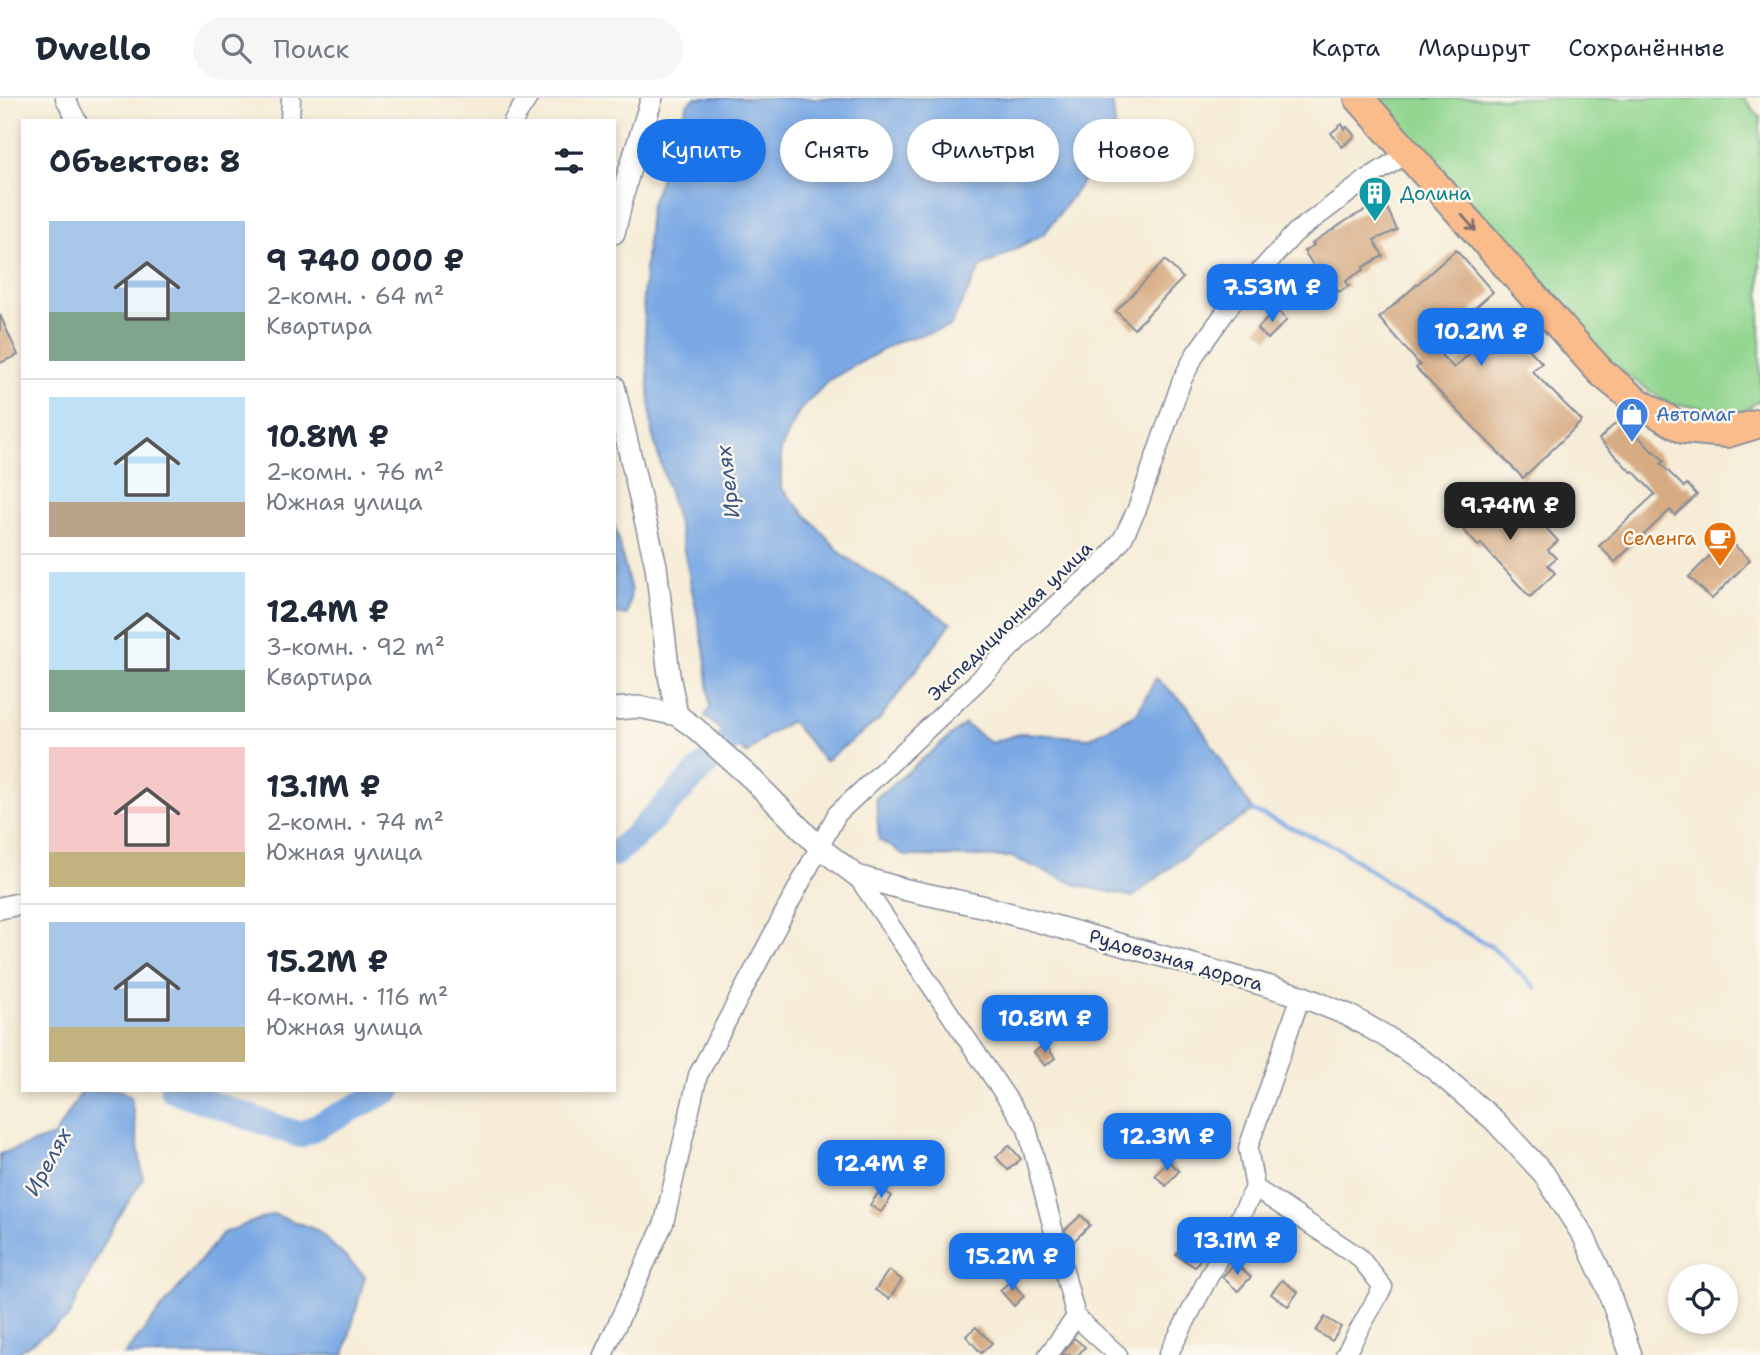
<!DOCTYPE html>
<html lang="ru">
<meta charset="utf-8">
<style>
:root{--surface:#fff;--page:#f6f6f7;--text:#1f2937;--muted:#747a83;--line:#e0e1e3;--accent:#1a73e8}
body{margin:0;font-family:"Shantell Sans",sans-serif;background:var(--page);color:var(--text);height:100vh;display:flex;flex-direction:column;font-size:26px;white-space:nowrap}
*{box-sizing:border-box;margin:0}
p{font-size:23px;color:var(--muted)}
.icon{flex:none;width:38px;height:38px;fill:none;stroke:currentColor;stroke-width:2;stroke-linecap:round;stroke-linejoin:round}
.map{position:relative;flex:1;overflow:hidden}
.side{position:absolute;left:21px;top:21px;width:595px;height:973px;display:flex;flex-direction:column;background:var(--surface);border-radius:0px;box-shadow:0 4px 10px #0003}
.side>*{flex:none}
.guide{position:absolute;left:637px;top:21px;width:665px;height:63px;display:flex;gap:14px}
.buttons{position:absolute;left:1668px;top:1166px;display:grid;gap:14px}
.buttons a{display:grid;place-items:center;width:70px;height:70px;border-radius:50%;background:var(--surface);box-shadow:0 4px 10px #0003;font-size:35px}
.price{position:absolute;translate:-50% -60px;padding:0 16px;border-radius:14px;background:var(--accent);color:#fff;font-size:23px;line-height:46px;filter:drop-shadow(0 2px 4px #0008)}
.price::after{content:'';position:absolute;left:50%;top:42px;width:21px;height:16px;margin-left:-10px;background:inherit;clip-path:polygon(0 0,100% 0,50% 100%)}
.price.current{background:#222;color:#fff}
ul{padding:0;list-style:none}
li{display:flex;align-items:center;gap:21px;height:175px;padding:0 28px}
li+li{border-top:2px solid var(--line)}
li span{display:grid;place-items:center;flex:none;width:196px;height:140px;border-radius:0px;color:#555}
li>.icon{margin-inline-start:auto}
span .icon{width:84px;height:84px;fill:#fffc;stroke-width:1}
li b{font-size:30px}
h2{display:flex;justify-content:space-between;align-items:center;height:84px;padding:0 28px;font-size:30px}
.pill{padding:0 24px;border-radius:32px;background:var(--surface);box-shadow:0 4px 10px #0003;font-size:24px;line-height:63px}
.pill.current{background:var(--accent);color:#fff}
header{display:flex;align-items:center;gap:42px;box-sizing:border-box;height:98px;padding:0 35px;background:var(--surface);border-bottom:2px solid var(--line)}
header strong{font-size:33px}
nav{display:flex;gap:38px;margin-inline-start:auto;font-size:24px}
.search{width:490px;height:63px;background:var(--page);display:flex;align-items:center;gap:18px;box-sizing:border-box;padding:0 24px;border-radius:38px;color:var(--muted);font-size:26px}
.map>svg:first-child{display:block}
.green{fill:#92d690;stroke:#568277;stroke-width:2}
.water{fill:#7aa9e4;stroke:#4a6ca1;stroke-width:2}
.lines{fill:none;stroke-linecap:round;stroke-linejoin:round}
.stream{stroke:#7aa9e4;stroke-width:4.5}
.river{stroke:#7aa9e4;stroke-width:26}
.building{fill:#d7ac84}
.minor-casing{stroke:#888e9a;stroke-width:21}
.tertiary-casing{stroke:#888e9a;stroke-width:24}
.primary-casing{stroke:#888e9a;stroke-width:32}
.minor{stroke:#fff;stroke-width:18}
.tertiary{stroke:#fff;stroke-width:21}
.primary{stroke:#fabc8b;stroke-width:28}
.oneway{stroke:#7f6e72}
.labels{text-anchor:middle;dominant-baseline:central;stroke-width:5;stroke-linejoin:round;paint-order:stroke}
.culture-label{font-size:19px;fill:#0d838f;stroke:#fbf7ec;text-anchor:start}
.shop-label{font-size:19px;fill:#366cbe;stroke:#fbf7ec;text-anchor:start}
.food-label{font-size:19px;fill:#c56008;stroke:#fbf7ec;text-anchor:end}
.street-label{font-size:19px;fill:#1b2f5e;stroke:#fbf7ec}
.water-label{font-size:21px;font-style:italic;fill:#385486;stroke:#fbf7ec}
</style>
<header>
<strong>Dwello</strong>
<div class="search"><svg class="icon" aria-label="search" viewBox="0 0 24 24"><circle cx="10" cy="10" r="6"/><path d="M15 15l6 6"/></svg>Поиск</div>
<nav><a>Карта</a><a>Маршрут</a><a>Сохранённые</a></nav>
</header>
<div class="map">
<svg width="1760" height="1257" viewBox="0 0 1760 1257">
<rect width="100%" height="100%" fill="#fbf7ec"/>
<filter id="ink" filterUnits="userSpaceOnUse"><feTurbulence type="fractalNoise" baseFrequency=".0143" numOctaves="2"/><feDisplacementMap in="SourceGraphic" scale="14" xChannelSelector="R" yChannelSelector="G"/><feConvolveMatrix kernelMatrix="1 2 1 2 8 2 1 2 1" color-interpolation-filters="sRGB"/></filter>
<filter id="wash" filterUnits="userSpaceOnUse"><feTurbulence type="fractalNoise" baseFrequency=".00686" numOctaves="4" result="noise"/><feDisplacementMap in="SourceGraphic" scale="28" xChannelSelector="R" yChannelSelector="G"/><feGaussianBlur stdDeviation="1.57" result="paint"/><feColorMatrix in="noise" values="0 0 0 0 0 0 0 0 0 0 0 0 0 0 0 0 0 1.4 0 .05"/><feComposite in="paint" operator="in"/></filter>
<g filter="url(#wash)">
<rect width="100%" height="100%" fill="#f6ecd7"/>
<path class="green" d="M1370,0h374l16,19v282l-16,13 -76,-8 -60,-43z"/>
<g class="water">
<path d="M695,0h417l4,38 -71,97 -65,35 -30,59 -51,14 -70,39 -30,31 -18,38v39l63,68 107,67 -72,97 -54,41 -34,-40 -26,16 -18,17 -42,-38 5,-9 -5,-54 -25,-122 -28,-98 -9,-135 7,-91 38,-104z"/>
<path d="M614,425l17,68 -4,24 -13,-1z"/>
<path d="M1156,580l32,29 65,104 -54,34 -66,52 -56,-12 -65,-28 -106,-1 -27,-16 -3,-42 89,-74 26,19 31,-10 68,5 47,-25z"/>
<path d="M83,992h37l11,7 12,82 -32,50 -43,89 -54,37h-14v-201l54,-18z"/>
<path d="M273,1116l44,16 48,46 -21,79h-220l99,-122z"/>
</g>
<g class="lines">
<path class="stream" d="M1253,713l85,37 102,70 52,29 43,40"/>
<g class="river">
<path d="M614,756l18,-15 99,-100 22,-27"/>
<path d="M173,992l127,45 89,-45"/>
</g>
</g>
<g id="blocks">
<g class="building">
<path d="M1342,26l3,5 2,-2 8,9 -13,11 -11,-14z"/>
<path d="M1384,103l13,29 -23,10 9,16 -20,11 1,2 -18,12 3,5 -10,6 -11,-16 -5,4 -19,-29 10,-6 -2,-2 40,-26z"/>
<path d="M1456,152l37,42 -61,54 22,22 50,-46 38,41 -10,8 50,50 -59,57 -107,-110 4,-3 -41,-47z"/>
<path d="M1165,162l18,18 -49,51 -18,-18z"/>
<path d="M1276,211l11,11 -19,19 -11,-10z"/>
<path d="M0,217l18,40 -18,8z"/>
<path d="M1621,320l32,34 1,-1 10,10 -3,3 23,23 3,-3 10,11 -22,20 -5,-5 -55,52 -16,-16 56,-52 -22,-23 -2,1 -32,-33z"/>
<path d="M1463,396l23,26 20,-18 20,23 9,-9 23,25 -10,9 8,8 -8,7 7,8 -25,24 -49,-53 -3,2 -33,-36z"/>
<path d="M1727,440l23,22 -38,39 -23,-22z"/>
<path d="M1045,946l10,14 -10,8 -11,-14z"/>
<path d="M1009,1047l12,14 -13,11 -12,-13z"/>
<path d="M1168,1063l11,10 -13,15 -11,-11z"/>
<path d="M881,1091l11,7 -11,16 -11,-7z"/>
<path d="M1081,1117l9,10 -17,17 -6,-7 -2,-5z"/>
<path d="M1188,1140l18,11 -11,18 -19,-12z"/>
<path d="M1028,1150l10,11 -19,17 -10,-10z"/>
<path d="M1235,1165l16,14 -13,14 -16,-14z"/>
<path d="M889,1172l13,10 -13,19 -14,-9z"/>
<path d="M1282,1182l16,12 -10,14 -17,-12z"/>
<path d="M1011,1183l13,15 -10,10 -14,-16z"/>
<path d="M1325,1219l16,10 -9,14 -16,-10z"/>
<path d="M976,1229l16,16 -11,10 -15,-17z"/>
<path d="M1074,1240l11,9 -7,8h-16z"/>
</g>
</g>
</g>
<g filter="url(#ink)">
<use href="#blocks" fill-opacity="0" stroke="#888e9a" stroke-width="2"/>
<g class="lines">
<defs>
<g id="minor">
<path d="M65,0l12,23"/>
<path d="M290,23l1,-23"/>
<path d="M513,23l15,-23"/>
<path d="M857,778l170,252 49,189 42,38"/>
<path d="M1301,898l-53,152 7,40 104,69 24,30 -38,68"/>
<path d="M603,1257l61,-132 34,-148 139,-261 140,-132 56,-57 66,-58 14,-16 10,-13 14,-29 45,-129 14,-27 41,-57 58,-63 75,-56 38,-24"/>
<path d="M1048,1257l28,-38"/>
<path d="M1168,1257l87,-167"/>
</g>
<g id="tertiary">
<path d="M614,135l14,-58 24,-77"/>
<path d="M614,288l42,180 13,109 8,40"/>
<path d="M614,611l25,-2 38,8 18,13 57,51 67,68 38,29 50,14 79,17 247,69 68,20 47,19 37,21 48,32 61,52 50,54 40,63 23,50 24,68"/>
<path d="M0,810l23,-5"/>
</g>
<path id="primary" d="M1359,0l222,252 20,22 35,29 48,28 43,4 33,-10"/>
</defs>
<use href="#minor" class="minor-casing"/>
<use href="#tertiary" class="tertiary-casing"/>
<use href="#primary" class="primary-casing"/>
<use href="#minor" class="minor"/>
<use href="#tertiary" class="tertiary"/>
<use href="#primary" class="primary"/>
</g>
<defs><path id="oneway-shaft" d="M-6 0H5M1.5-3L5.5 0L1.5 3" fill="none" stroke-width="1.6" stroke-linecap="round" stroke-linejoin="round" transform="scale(1.75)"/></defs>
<use class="oneway" href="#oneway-shaft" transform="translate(1469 125) rotate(49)"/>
</g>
<defs>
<symbol id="building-pin" viewBox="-11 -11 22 30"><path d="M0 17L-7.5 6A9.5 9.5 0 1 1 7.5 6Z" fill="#0f9aa8" stroke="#fbf7ec"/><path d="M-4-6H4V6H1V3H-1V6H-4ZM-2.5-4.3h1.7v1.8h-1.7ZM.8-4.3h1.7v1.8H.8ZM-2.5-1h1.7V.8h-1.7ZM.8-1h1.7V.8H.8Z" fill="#fff"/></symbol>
<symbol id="shop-pin" viewBox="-11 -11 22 30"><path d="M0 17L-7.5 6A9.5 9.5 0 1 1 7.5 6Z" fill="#3f7fe0" stroke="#fbf7ec"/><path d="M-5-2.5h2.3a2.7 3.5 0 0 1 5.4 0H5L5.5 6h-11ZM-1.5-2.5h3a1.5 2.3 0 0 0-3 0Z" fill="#fff"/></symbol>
<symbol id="cafe-pin" viewBox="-11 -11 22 30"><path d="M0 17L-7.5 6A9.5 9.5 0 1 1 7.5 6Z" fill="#e8710a" stroke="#fbf7ec"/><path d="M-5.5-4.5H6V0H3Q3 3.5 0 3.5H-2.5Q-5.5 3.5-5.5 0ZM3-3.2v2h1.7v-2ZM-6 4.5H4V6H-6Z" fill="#fff"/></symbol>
</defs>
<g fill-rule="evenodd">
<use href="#building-pin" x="1356" y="76" width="38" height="52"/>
<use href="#shop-pin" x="1613" y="297" width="38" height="52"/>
<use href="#cafe-pin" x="1701" y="421" width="38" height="52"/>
</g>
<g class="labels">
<g class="culture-label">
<text x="1400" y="95">Долина</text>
</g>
<g class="shop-label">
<text x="1656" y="316">Автомаг</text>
</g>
<g class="food-label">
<text x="1696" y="440">Селенга</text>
</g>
<g class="street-label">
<text transform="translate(1010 523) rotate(-44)">Экспедиционная улица</text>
<text transform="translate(1176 862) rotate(16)">Рудовозная дорога</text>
</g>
<g class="water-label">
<text transform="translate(728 384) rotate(-97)">Ирелях</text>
<text transform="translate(48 1064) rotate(-61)">Ирелях</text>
</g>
</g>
</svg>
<div class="buttons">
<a><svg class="icon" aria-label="locate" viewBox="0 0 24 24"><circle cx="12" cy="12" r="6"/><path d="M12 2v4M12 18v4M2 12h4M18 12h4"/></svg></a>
</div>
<b class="price" style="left:1272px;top:226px">7.53M ₽</b>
<b class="price" style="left:1481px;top:270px">10.2M ₽</b>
<b class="price current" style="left:1510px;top:444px">9.74M ₽</b>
<b class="price" style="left:1045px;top:957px">10.8M ₽</b>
<b class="price" style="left:1167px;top:1075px">12.3M ₽</b>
<b class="price" style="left:881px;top:1102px">12.4M ₽</b>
<b class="price" style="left:1237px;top:1179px">13.1M ₽</b>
<b class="price" style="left:1012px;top:1195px">15.2M ₽</b>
<div class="guide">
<a class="pill current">Купить</a>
<a class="pill">Снять</a>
<a class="pill">Фильтры</a>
<a class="pill">Новое</a>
</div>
<section class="side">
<h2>Объектов: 8<svg class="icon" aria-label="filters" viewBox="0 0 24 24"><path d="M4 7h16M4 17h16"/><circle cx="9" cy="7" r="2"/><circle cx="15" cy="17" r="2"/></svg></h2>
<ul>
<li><span style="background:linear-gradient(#a9c7e8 65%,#7fa58c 0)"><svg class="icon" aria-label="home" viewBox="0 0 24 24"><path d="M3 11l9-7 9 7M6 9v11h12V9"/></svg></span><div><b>9 740 000 ₽</b><p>2-комн. · 64 m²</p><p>Квартира</p></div></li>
<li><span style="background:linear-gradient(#bfe0f5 75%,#b9a48a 0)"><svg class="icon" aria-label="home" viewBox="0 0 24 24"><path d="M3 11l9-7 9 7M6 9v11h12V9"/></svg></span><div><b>10.8M ₽</b><p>2-комн. · 76 m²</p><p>Южная улица</p></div></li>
<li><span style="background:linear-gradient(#bfe0f5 70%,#7fa58c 0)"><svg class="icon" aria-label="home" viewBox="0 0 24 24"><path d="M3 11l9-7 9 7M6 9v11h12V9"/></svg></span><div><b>12.4M ₽</b><p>3-комн. · 92 m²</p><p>Квартира</p></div></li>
<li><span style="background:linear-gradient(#f6c9c9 75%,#c2b280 0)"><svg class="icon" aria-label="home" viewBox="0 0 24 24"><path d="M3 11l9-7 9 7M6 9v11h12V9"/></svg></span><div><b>13.1M ₽</b><p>2-комн. · 74 m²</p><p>Южная улица</p></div></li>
<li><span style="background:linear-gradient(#a9c7e8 75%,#c2b280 0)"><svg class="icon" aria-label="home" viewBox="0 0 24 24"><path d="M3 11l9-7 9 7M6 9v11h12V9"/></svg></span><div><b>15.2M ₽</b><p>4-комн. · 116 m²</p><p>Южная улица</p></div></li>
</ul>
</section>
</div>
